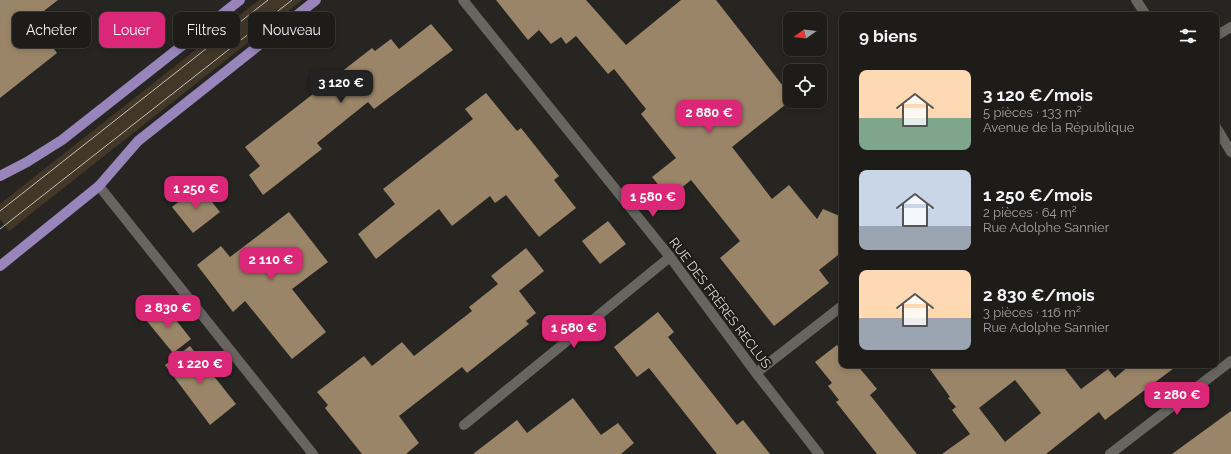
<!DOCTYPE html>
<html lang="fr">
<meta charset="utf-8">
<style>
:root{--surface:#1d1c19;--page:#2a2926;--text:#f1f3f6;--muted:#a0a1a2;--line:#3b3a38;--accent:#db2777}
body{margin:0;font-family:Raleway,sans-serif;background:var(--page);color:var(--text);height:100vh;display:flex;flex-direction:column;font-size:15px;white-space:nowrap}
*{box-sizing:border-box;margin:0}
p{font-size:13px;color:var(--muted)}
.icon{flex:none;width:22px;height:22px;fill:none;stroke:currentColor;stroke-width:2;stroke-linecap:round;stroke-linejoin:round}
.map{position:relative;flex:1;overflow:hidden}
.panel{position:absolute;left:839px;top:12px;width:380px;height:356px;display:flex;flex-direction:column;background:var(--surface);border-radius:8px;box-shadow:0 2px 6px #0003,0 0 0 1px var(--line)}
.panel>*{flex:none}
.top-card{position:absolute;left:12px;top:12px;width:380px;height:36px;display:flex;gap:8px}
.needle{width:26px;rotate:255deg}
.fabs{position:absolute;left:783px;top:12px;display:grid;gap:8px}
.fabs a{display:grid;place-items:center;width:44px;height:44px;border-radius:8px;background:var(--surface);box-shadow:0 2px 6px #0003,0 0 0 1px var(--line);font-size:20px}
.price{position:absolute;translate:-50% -34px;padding:0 9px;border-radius:8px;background:var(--accent);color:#fff;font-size:13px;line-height:26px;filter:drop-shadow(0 1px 2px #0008)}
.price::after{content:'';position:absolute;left:50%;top:24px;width:12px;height:9px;margin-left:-6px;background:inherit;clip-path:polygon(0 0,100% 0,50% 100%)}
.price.current{background:#222;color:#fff}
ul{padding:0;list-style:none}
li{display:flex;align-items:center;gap:12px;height:100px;padding:0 20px}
li span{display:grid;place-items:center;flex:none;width:112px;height:80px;border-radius:8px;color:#555}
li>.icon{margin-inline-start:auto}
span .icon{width:48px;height:48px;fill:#fffc;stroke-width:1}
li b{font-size:17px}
h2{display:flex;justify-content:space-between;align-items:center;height:48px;padding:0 20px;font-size:17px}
.tag{padding:0 14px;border-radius:8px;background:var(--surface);box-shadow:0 2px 6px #0003,0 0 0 1px var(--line);font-size:14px;line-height:36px}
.tag.current{background:var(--accent);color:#fff}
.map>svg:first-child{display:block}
.green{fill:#433727}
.building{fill:#9b8568;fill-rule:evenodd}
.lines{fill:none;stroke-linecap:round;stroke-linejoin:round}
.minor{stroke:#686561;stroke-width:10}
.major{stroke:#9785bc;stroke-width:10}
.tram{stroke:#c1bfbd;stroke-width:1}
.labels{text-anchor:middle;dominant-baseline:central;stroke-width:4;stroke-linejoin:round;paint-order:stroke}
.street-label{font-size:13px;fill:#dad8d6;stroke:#1d1b18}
</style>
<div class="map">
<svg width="1231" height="454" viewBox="0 0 1231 454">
<rect width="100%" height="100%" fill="#272521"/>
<path class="green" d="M259,0h43l-293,231 -9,-12v-15z"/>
<g class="building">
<path d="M0,0h58l-26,20 25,33 -57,45z"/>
<path d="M496,0h90l40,45 55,-45h35l74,95v6l-58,46 40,52 17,-14 28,34 6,-10 19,8v35l-23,18 10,13 -55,43 -54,-68 20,-17 -49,-61 -22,18 -17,-21 24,-19 -35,-44 5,-5 -32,-40 -6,5 -32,-38 -10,8 -5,-7 -10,7 -12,-14 -11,10z"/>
<path d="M431,24l22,26 -79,59 -6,-7 -51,41 5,6 -59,46 -14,-20 11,-9 -15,-19 127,-99 3,3 16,-12 8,10z"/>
<path d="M486,93l31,38 4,-3 38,48 -5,4 22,28 -37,29 -33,-42 -11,8 -5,-7 -38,30 -13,-17 -63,50 -18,-25 37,-30 -12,-15 90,-70 -8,-10z"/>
<path d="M199,186l21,26 -27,21 -21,-26z"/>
<path d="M289,212l39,50 -36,27 34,43 -34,27 -47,-58 -12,11 -36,-47 24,-19 9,11z"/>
<path d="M608,221l18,23 -26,20 -18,-23z"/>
<path d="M526,248l18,23 -25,20 17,22 -10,8 3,3 -62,49 -5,-6 -63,49 20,27 -13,11h-44l-37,-46 3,-3 -11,-13 47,-36 8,10 30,-24 12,14 58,-45 -3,-4 29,-23 -7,-8z"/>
<path d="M164,305l27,34 -18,14 -27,-33z"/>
<path d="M658,312l16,20 -6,5 69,88 6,-5 27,34h-53l-68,-86 -12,9 -23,-30z"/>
<path d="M837,345l5,7v13h15l20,24 -7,6 47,59h-40l-41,-52 3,-2 -11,-14 4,-3 -17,-21z"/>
<path d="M190,346l46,58 -26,21 -45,-60z"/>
<path d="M927,365h135l19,24 27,-20 7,9 15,-13h48l-73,55 -6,-8 -53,42h-104l28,-20 -18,-24 4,-3 -8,-9 2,-1zM1015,380l26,33 -36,29 -26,-34z"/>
<path d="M573,398l28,37 17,-12 16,20 -13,11h-148l44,-34 10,13z"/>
<path d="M1231,411v43h-59z"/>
</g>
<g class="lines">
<g class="minor">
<path d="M463,0l207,257 86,116 63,81"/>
<path d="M1136,0l10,15"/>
<path d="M1216,36l15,-9"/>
<path d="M1216,127l15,25"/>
<path d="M99,186l214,268"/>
<path d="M756,373l86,-67"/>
<path d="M464,425l206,-168"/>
<path d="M1110,454l121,-93"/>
</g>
<g class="major">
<path d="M0,176l27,-14 35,-22 178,-140"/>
<path d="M0,266l99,-80 39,-45 178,-141"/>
</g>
<g class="tram">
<path d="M0,211l268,-211"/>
<path d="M0,229l292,-229"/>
</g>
</g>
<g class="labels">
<g class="street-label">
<text transform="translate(720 303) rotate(53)">RUE DES FRÈRES RECLUS</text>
</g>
</g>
</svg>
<div class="fabs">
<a><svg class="needle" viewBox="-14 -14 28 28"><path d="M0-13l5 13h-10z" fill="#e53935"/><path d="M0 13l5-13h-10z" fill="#a0a1a2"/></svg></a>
<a><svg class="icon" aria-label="locate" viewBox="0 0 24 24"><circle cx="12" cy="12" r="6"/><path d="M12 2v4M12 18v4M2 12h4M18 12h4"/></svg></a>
</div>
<b class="price current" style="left:341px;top:104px">3 120 €</b>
<b class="price" style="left:709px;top:134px">2 880 €</b>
<b class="price" style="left:196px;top:210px">1 250 €</b>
<b class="price" style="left:653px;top:218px">1 580 €</b>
<b class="price" style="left:271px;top:281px">2 110 €</b>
<b class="price" style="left:168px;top:329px">2 830 €</b>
<b class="price" style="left:574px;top:349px">1 580 €</b>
<b class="price" style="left:200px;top:385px">1 220 €</b>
<b class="price" style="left:1177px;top:416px">2 280 €</b>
<div class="top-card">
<a class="tag">Acheter</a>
<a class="tag current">Louer</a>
<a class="tag">Filtres</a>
<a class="tag">Nouveau</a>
</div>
<section class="panel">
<h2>9 biens<svg class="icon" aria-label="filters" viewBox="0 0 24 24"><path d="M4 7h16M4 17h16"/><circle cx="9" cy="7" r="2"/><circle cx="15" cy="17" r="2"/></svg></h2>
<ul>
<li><span style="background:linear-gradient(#ffd9b3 60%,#7fa58c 0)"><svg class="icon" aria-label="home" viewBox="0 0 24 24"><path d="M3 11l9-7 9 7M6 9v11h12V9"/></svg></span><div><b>3 120 €/mois</b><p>5 pièces · 133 m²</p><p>Avenue de la République</p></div></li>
<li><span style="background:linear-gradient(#c9d6e8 70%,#9aa5b1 0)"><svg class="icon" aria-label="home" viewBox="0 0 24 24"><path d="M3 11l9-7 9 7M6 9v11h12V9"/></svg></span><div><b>1 250 €/mois</b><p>2 pièces · 64 m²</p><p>Rue Adolphe Sannier</p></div></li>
<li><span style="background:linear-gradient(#ffd9b3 60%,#9aa5b1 0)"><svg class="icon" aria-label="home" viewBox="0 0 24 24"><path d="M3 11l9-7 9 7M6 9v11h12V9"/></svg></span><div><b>2 830 €/mois</b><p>3 pièces · 116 m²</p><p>Rue Adolphe Sannier</p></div></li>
</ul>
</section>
</div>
